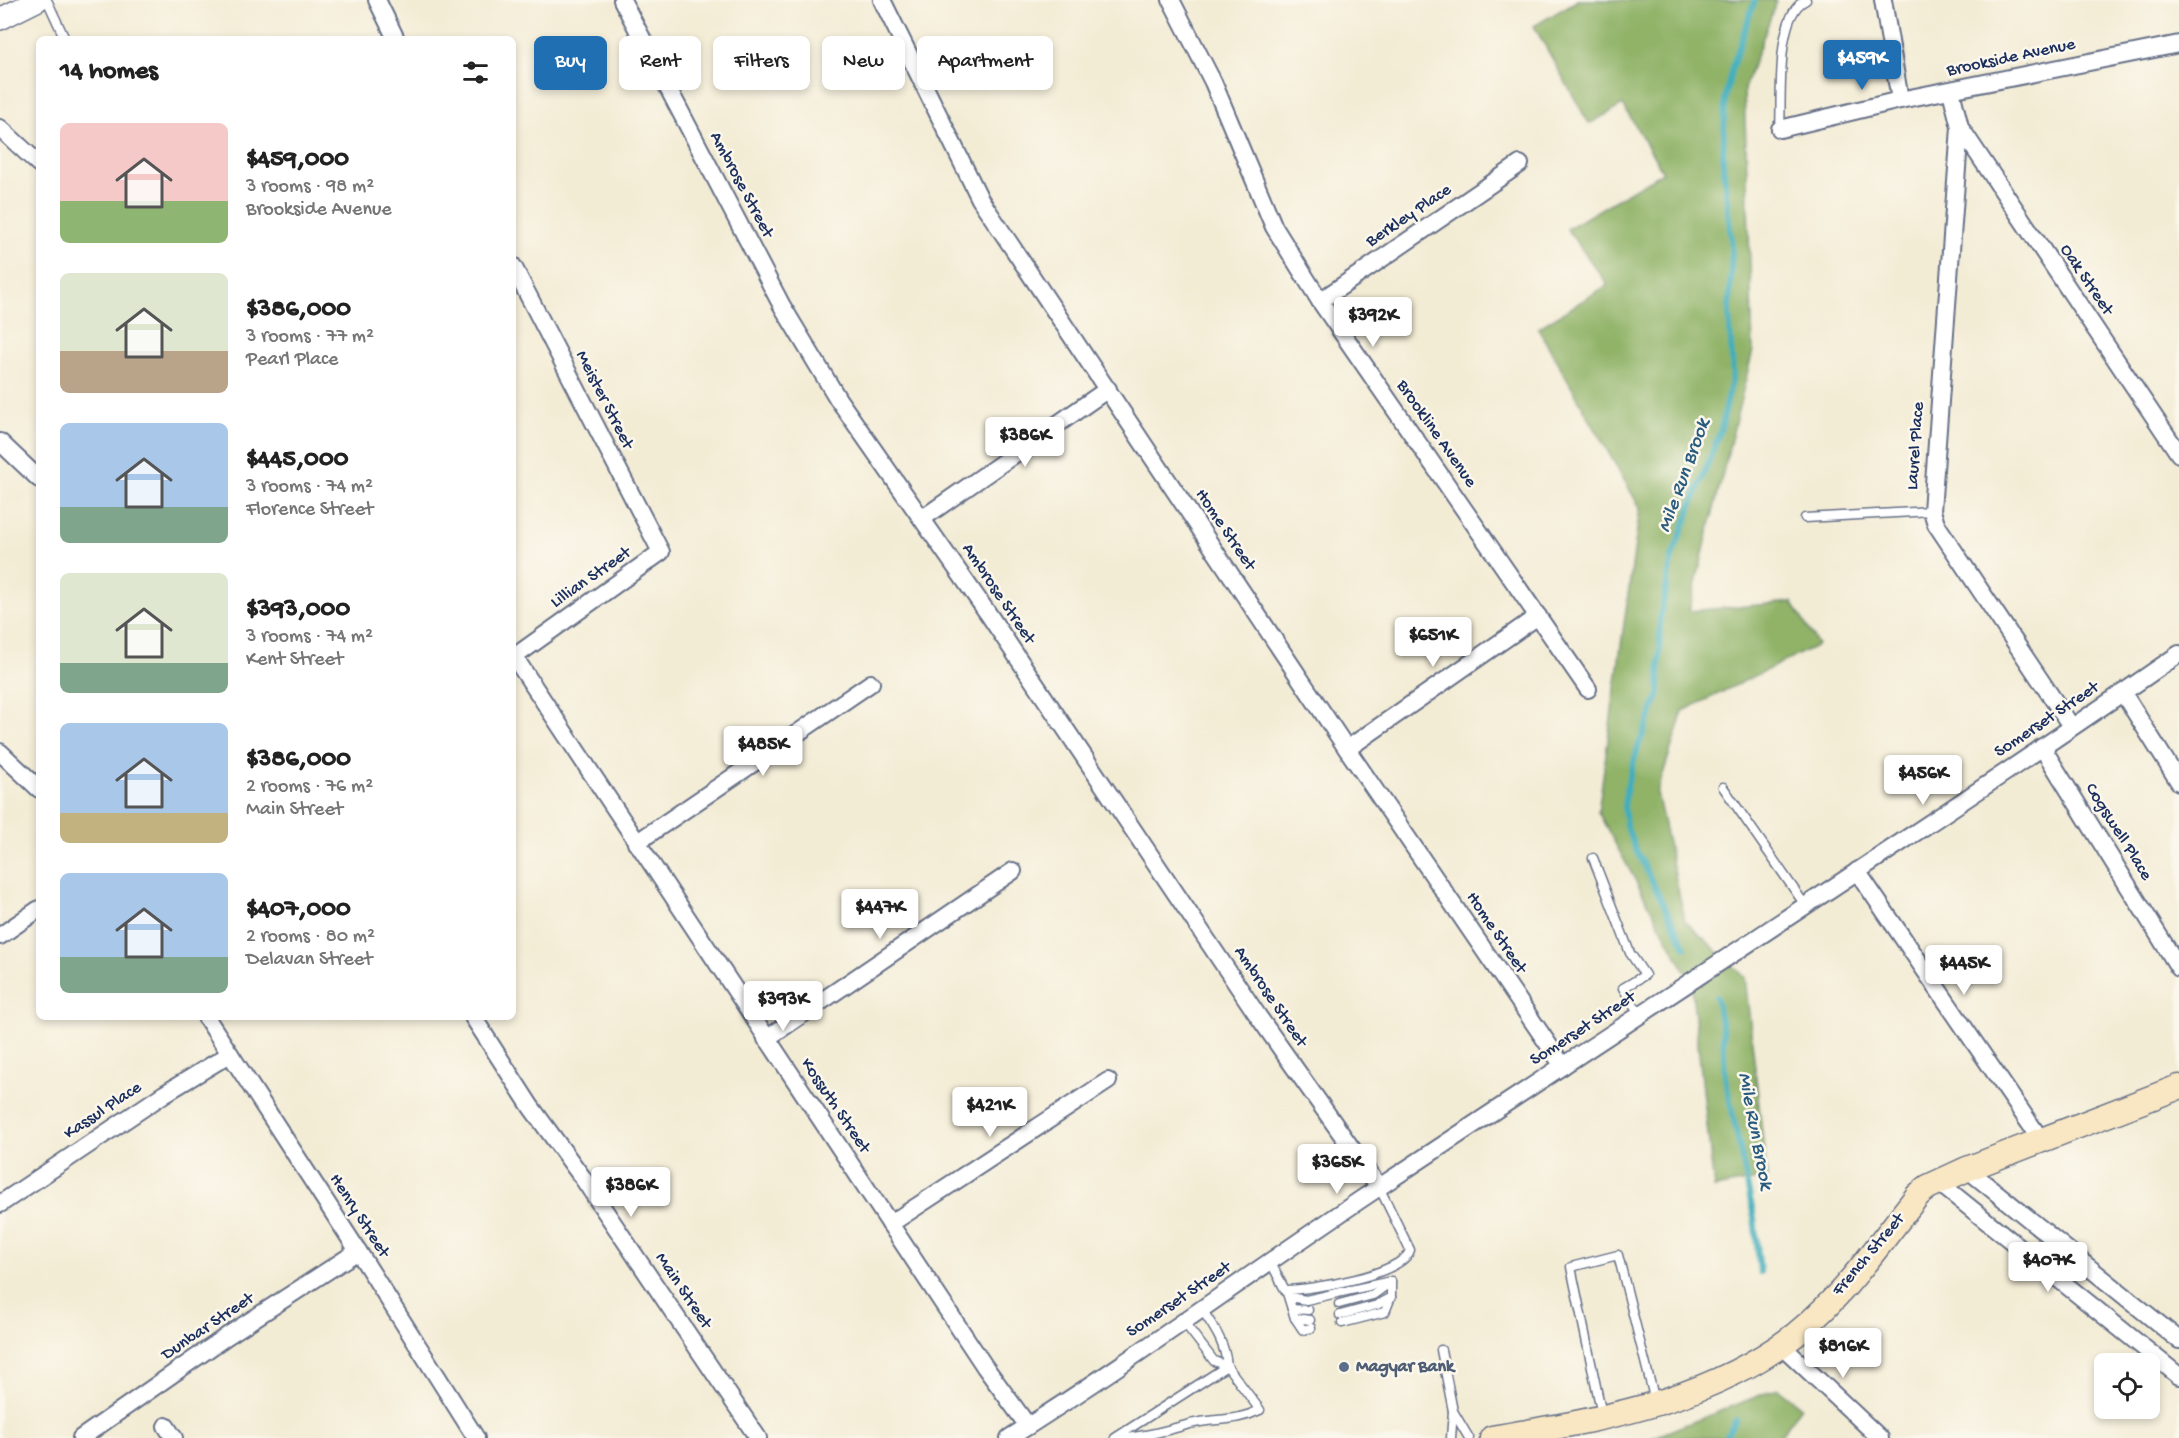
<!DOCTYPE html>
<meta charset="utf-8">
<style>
:root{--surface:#fff;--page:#f6f6f6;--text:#222;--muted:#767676;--accent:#1f6fb2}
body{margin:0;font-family:"Gochi Hand",sans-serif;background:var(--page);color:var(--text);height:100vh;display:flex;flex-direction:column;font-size:22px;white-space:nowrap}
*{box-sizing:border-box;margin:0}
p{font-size:20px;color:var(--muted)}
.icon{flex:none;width:33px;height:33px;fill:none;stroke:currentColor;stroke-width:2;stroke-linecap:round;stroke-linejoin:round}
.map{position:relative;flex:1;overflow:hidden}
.drawer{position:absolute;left:36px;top:36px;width:480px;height:984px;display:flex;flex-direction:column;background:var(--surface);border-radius:9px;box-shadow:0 3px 9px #0003}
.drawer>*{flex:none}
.banner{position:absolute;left:534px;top:36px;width:570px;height:54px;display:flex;gap:12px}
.fabs{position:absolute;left:2094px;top:1353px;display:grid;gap:12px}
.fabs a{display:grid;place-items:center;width:66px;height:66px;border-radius:9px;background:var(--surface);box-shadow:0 3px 9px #0003;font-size:30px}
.price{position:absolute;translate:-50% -51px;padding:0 14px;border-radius:6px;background:#fff;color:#222;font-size:20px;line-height:39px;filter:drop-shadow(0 2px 3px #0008)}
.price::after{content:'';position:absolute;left:50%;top:36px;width:18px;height:14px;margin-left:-9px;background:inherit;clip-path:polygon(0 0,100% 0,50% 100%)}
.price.selected{background:var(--accent);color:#fff}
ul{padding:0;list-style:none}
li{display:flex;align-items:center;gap:18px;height:150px;padding:0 24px}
li span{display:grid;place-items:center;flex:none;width:168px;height:120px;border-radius:9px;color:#555}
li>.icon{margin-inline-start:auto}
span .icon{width:72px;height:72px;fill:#fffc;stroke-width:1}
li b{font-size:26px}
h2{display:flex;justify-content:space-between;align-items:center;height:72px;padding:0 24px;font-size:26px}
.tag{padding:0 21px;border-radius:9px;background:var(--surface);box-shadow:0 3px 9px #0003;font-size:21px;line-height:54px}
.tag.selected{background:var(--accent);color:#fff}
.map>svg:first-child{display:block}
.forest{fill:#90b368;stroke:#567163;stroke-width:1.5}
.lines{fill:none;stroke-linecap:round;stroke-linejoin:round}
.stream{stroke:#3faebc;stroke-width:6}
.service-casing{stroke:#677188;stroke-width:11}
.minor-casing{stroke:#677188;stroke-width:20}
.tertiary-casing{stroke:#677188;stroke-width:24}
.secondary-casing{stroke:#677188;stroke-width:27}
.service{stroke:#fff;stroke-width:8}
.minor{stroke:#fff;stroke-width:16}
.tertiary{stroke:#fff;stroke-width:21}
.secondary{stroke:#f9e7c3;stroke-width:24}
.service-dot{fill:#5c6f8a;stroke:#fbf7ec;stroke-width:2}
.labels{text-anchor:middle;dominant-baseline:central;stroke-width:5;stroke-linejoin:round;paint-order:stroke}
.street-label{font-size:18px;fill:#1b2f5e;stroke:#fbf7ec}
.service-label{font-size:18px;font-weight:bold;fill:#4e5e75;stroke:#fbf7ec;text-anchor:start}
.water-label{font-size:20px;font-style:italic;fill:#285b7f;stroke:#fbf7ec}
</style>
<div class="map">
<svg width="2179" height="1438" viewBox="0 0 2179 1438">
<rect width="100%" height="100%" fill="#fbf7ec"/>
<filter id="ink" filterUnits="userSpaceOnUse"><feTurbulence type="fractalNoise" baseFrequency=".0167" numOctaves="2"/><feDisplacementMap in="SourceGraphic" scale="12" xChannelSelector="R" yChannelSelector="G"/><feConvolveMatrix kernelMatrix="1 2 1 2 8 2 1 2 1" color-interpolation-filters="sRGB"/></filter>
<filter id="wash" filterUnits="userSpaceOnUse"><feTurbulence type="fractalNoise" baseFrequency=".008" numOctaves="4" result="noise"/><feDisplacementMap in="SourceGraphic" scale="24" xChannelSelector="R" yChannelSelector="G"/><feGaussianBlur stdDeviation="1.35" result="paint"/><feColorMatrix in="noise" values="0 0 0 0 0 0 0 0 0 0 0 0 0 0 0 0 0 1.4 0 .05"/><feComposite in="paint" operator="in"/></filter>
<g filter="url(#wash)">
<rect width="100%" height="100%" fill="#f3ecd5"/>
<g class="forest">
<path d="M1578,0h199l-33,89 9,261 -64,261 103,-9 26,43 -135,66 -26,82 28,128 60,56 22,201 -53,10 -23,-206 -93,-170 42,-304 -102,-180 70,-43 -41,-56 96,-57 -40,-67 -34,19 -55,-98z"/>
<path d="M1778,1388l23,19 -22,31h-127z"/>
</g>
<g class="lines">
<g class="stream">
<path d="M1685,947l-50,-99 -9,-23 -2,-19 3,-20 11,-39 21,-53 1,-75 12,-62 49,-128 12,-54 -4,-63 3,-65 -9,-83 2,-65 7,-32 23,-67"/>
<path d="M1716,997l7,35 2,45 29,140 6,55"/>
<path d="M1725,1438l11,-18"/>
</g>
</g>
</g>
<g filter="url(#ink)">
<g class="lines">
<defs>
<g id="service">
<path d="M47,0l18,39"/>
<path d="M1780,129c2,-32 -5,-115 26,-129"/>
<path d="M1805,518l127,-7"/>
<path d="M1723,787l82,118"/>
<path d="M1593,858l37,95 15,22 -22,13 17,27"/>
<path d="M1271,1263l14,27c25,0 118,-15 125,-40l-31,-63"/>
<path d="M1287,1293l5,16 16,1"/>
<path d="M1289,1297l17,3 85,-19v16l-14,8 -37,10"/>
<path d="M1339,1304l34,-9 18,-13"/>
<path d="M1292,1309l3,9 15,2"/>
<path d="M1295,1318l8,12 8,-2"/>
<path d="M1183,1321l31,40 13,5c-2,-24 -13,-38 -26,-58"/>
<path d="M1342,1323l43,-11 6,-15"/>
<path d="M1441,1350l12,61"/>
<path d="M1602,1415l-31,-148 47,-12 37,146"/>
<path d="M1115,1438l112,-72 33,44c-25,12 -44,8 -70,14 -22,6 -41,12 -65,14"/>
<path d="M1451,1438l2,-27 16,27"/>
</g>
<g id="minor">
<path d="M377,0l19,39"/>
<path d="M622,0l160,306 56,93 151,216 269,401 121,171"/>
<path d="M882,0l98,199 367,550 216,317"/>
<path d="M1171,0l42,82 61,145 46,74 268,388"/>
<path d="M1883,0l17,100"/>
<path d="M1951,91l9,36 -28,384 4,13 135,202"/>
<path d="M1960,127l219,327"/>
<path d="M0,128l39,36"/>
<path d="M1780,129l120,-29 279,-56"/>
<path d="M513,266l148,286 -147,105"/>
<path d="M1320,301l200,-137"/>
<path d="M0,442l39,37"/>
<path d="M923,518l185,-129"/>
<path d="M513,655l472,712 43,59"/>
<path d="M2123,693l56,89"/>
<path d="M2042,747l137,221"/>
<path d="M1347,749l191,-133"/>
<path d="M0,752l39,37"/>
<path d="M636,843l235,-160"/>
<path d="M1857,871l184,269"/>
<path d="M0,936l39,-27"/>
<path d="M206,1017l152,234 118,187"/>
<path d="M473,1017l58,90 51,70 176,261"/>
<path d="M766,1039l247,-168"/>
<path d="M1967,1169l212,171"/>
<path d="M1938,1182l241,194"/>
<path d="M0,1204l164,-110 66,-40"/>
<path d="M890,1224l218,-143"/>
<path d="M1781,1345l99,93"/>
<path d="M166,1426l8,12"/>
<path d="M81,1438l146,-102 131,-85"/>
<path d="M1009,1438c128,-80 249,-171 375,-254 265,-176 533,-349 795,-530"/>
</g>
<path id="tertiary" d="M0,19l38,-19"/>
<path id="secondary" d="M1492,1438c100,-17 202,-33 288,-92 56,-38 97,-100 138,-151l10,-8 39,-18 212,-82"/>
</defs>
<use href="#service" class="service-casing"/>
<use href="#minor" class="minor-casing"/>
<use href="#tertiary" class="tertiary-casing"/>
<use href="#secondary" class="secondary-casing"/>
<use href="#service" class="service"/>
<use href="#minor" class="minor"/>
<use href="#tertiary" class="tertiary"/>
<use href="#secondary" class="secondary"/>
</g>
</g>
<circle class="service-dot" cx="1344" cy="1367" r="6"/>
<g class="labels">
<g class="street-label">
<text transform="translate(2011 58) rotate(-12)">Brookside Avenue</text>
<text transform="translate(741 185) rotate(62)">Ambrose Street</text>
<text transform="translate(1409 216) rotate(-34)">Berkley Place</text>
<text transform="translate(2086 280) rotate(56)">Oak Street</text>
<text transform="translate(604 400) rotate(63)">Meister Street</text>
<text transform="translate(1436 434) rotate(55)">Brookline Avenue</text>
<text transform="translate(1916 446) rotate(-86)">Laurel Place</text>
<text transform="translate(1225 530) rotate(56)">Home Street</text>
<text transform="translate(591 578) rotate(-35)">Lillian Street</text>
<text transform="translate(998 594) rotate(56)">Ambrose Street</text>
<text transform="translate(2047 720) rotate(-34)">Somerset Street</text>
<text transform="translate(2118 832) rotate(58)">Cogswell Place</text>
<text transform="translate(1496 933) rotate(56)">Home Street</text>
<text transform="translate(1270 997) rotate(56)">Ambrose Street</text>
<text transform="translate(1583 1029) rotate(-33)">Somerset Street</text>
<text transform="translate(835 1106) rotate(56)">Kossuth Street</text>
<text transform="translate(103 1111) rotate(-34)">Kassul Place</text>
<text transform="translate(359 1216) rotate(57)">Henry Street</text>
<text transform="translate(1869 1255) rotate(-50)">French Street</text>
<text transform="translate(683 1291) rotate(56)">Main Street</text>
<text transform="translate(1179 1300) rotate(-34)">Somerset Street</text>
<text transform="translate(208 1327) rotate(-34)">Dunbar Street</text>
</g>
<g class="service-label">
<text x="1356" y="1367">Magyar Bank</text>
</g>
<g class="water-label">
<text transform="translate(1685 476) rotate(-70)">Mile Run Brook</text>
<text transform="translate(1754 1131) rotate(79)">Mile Run Brook</text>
</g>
</g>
</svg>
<div class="fabs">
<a><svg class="icon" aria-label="locate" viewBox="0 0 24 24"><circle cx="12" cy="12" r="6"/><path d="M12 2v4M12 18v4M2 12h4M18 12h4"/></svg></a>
</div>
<b class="price selected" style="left:1862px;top:91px">$459K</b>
<b class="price" style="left:1373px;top:348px">$392K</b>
<b class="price" style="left:1025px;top:468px">$386K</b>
<b class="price" style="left:1433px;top:668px">$651K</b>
<b class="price" style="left:763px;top:777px">$485K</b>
<b class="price" style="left:1923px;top:806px">$456K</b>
<b class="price" style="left:880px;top:940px">$447K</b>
<b class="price" style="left:1964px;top:996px">$445K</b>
<b class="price" style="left:783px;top:1032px">$393K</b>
<b class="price" style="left:990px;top:1138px">$421K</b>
<b class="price" style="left:1337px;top:1195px">$365K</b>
<b class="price" style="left:631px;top:1218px">$386K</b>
<b class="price" style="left:2048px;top:1293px">$407K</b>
<b class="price" style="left:1843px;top:1379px">$816K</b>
<div class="banner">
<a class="tag selected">Buy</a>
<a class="tag">Rent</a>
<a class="tag">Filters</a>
<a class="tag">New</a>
<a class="tag">Apartment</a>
</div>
<section class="drawer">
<h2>14 homes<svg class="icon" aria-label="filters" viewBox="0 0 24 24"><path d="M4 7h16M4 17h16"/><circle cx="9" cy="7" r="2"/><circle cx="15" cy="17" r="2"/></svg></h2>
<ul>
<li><span style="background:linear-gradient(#f6c9c9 65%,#8fb573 0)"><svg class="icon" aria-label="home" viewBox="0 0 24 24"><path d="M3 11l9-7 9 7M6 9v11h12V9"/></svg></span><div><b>$459,000</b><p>3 rooms · 98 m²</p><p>Brookside Avenue</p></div></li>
<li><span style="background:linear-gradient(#dfe7d0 65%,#b9a48a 0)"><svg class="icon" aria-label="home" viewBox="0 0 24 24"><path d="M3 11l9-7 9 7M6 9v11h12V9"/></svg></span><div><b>$386,000</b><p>3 rooms · 77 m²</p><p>Pearl Place</p></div></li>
<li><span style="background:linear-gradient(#a9c7e8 70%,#7fa58c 0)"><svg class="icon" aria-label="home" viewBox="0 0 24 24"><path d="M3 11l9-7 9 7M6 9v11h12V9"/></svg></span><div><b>$445,000</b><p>3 rooms · 74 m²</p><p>Florence Street</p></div></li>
<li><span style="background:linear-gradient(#dfe7d0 75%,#7fa58c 0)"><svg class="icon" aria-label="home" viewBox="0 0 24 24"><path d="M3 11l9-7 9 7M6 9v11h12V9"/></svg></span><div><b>$393,000</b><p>3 rooms · 74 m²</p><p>Kent Street</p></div></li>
<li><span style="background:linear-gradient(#a9c7e8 75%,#c2b280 0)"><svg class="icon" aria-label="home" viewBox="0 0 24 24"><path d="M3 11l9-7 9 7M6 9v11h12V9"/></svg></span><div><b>$386,000</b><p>2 rooms · 76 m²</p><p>Main Street</p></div></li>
<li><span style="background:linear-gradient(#a9c7e8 70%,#7fa58c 0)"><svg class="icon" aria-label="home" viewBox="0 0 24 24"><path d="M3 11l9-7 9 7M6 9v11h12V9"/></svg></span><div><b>$407,000</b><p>2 rooms · 80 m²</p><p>Delavan Street</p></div></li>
</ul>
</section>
</div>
